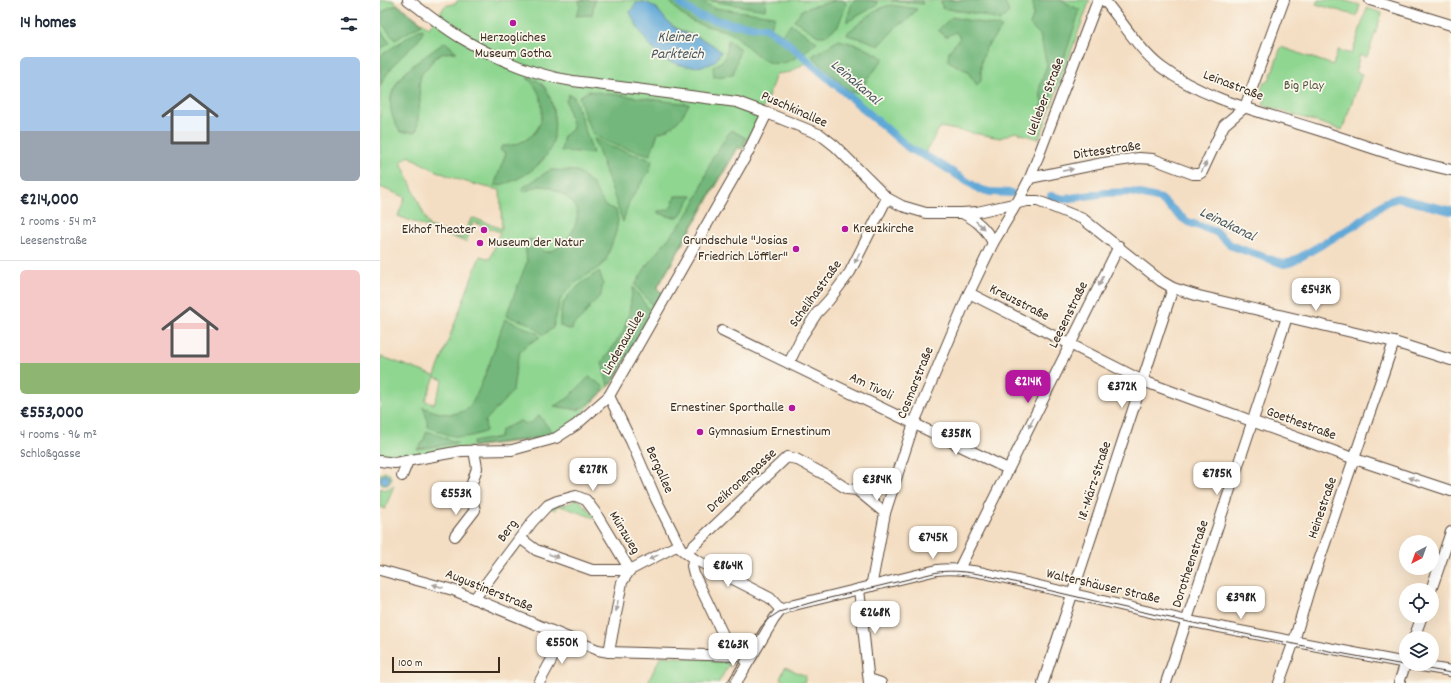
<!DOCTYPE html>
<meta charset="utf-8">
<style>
:root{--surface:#fff;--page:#f6f6f7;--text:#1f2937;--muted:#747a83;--line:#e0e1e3;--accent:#b5179e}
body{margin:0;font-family:Dekko,sans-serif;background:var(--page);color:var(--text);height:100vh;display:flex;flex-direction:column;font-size:15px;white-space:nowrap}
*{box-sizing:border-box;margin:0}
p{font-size:13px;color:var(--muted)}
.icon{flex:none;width:22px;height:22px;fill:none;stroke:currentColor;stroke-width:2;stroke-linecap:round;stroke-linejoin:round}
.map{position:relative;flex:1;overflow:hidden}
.side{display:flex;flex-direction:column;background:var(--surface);width:380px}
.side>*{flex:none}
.needle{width:26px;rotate:221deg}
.buttons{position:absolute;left:1019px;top:535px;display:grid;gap:8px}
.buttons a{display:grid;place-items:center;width:40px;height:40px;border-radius:50%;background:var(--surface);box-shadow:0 4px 16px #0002;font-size:20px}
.scale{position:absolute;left:12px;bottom:10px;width:108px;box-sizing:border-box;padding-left:4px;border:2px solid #3b2a1e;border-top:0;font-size:11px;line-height:14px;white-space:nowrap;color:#3b2a1e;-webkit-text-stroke:3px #fbf7ec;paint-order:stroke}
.price{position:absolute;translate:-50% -34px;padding:0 9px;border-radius:8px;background:#fff;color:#222;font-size:13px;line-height:26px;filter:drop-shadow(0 1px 2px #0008)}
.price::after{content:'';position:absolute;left:50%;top:24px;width:12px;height:9px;margin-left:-6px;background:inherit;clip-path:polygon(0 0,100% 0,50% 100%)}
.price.current{background:var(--accent);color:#fff}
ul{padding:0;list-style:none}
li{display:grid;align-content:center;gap:8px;height:212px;padding:0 20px}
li+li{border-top:1px solid var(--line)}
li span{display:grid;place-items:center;height:124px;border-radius:6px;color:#555}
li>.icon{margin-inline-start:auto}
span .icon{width:72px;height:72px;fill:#fffc;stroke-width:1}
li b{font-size:17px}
h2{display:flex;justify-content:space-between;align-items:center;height:48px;padding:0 20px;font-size:17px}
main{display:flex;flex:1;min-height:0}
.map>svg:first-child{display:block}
.green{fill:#8fd691;stroke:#658058;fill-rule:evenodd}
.forest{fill:#73b77b;stroke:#57704c}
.water{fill:#60a8d7;stroke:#4e697a}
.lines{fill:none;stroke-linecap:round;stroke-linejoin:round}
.canal{stroke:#60a8d7;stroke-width:8}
.minor-casing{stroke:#574537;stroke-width:12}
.minor{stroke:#fff;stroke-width:10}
.tram{stroke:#3b2a1e;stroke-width:1}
.oneway{fill:#a79f9a}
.poi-dot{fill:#b5179e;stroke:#fbf7ec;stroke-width:1.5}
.labels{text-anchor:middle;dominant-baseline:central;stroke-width:3.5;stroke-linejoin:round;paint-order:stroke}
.poi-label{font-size:14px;fill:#3b2a1e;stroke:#fbf7ec;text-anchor:start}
.street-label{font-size:14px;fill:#3b2a1e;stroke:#fbf7ec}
.park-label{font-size:14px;fill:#50553b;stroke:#fbf7ec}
.water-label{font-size:15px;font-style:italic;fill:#48565f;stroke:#fbf7ec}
</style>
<main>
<section class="side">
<h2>14 homes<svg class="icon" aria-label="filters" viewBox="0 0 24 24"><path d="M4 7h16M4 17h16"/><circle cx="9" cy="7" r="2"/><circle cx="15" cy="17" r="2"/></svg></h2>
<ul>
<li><span style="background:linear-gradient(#a9c7e8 60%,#9aa5b1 0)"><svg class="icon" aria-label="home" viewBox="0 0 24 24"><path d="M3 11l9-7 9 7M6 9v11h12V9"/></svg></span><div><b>€214,000</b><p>2 rooms · 54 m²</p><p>Leesenstraße</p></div></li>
<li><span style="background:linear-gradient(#f6c9c9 75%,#8fb573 0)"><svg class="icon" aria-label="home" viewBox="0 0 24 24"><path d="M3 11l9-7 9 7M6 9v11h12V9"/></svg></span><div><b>€553,000</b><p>4 rooms · 96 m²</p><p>Schloßgasse</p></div></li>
</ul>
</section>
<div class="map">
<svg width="1071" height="683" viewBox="0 0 1071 683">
<rect width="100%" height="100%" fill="#fbf7ec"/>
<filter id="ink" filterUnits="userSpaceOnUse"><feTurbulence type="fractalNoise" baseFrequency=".025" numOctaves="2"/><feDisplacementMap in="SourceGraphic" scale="8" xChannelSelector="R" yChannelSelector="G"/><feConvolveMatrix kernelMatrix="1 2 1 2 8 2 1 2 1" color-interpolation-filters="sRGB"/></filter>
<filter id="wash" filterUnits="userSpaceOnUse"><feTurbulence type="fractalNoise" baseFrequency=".012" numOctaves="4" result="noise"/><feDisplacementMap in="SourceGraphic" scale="16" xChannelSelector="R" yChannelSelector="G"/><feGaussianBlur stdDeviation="0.9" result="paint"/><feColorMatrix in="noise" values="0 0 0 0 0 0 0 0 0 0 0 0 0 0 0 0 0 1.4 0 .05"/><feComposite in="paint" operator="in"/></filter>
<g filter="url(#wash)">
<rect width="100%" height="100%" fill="#f4dec3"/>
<g class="green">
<path d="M0,0h12l37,28 16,-22 11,-3 2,-3h632l-51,139 -24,-7 -15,6 -60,-11 -16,28 -30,-22 -83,-74 -20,13 -15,2 -9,26 -24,50 -5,-2 -81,141 7,4 -50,88 -45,45 -14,8 -12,4 -155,20 -8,-2v-100l55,20 45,-120 10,3 10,-27 -27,-10 -7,20 -68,-26 7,-19 -25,-10zM256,3l21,5c15,29 44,23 64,44l-5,7zM29,156c31,19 55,27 91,34l2,39 -28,-11 -3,1 -9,19 -33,-12 -28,-64zM55,377l8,3 -9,24 -9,-3z"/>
<path d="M938,0h24l18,5 -3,11 -41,-12z"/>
<path d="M987,8l15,5 -15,44 -7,-2 -5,17 7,2 -20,56 -79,-25 3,-9 -6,-2 4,-12 5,-1 12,-34 52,18 5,-15 14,4z"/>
<path d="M5,472l4,1 3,7 -3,4 -4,2 -5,-3v-9z"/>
<path d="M14,485l-9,24 -5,-2v-19l5,2z"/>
<path d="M198,499l19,20 -39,-14 -2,5 -6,-2 11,-5 1,2 12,-3 -1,-2z"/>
<path d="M281,656l65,4 4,3 -12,20h-69l-1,-1z"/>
<path d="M405,667l21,9 -2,7h-14l-10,-4z"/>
</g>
<g class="forest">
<path d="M199,0h16l-3,15 -16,1 4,-10z"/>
<path d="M289,0h31l14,8 61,8 -4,11 11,7 9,-10 26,18c-12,10 -30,25 -46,21 -11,-2 -27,-21 -37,-28 -10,-6 -23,-7 -35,-11 -13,-4 -22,-13 -30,-24z"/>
<path d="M326,0h60l-1,10z"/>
<path d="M457,0h7l2,5 -8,21 -13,10h-7l-24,-16 9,-11z"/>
<path d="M476,0h12l10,2 -1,3 -30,17v-3l5,-16z"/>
<path d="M512,0h29l2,4 -32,-3z"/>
<path d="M562,0h62l5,12 -9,9 -21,-7 -37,-6 -1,-7z"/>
<path d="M653,0h28l19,10 -23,70 -11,29 -4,-2 -2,-21 7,-21 -7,-30 -10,-10 3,-9z"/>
<path d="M18,5l24,19 -27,16 -15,-19v-7l10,-7z"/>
<path d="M511,5l26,4 -9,11 -11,6 -18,20 -13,-6 -19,-5 1,-3c13,-9 28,-25 43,-27z"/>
<path d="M572,17l50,10 -16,21 -5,15v18l-4,4 -10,-14 -19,-10 1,-10 11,-13 -4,-6 -10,5 -8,-7z"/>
<path d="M43,29c1,10 -18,23 -25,31 -7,8 -14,17 -18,27v-31l37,-25z"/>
<path d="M0,30l10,13 -10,6z"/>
<path d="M348,40l12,9 -7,26 -19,2 -1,-10 12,-8z"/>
<path d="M459,40l22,6 23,12 -26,34h-8l-38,-36z"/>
<path d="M65,42l12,10 -13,1 -9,5 -14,17 -2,10 1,15 -3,30 -3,2h-14c-3,-5 -6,-11 -8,-17 -10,-35 29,-55 53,-73z"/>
<path d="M147,78c4,1 11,2 14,5 15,14 18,54 7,70 -12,18 -33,30 -54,33l12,-33 -6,-3 2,-4c22,0 42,-14 40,-38 0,-6 -2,-13 -5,-18 -2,-5 -6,-8 -10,-12z"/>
<path d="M208,91l101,13c-8,15 -14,24 -31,29l-8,22c-16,-5 -51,-11 -59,-25 -6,-10 -8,-22 -12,-33z"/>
<path d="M189,94l5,3 19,56 -32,-2 3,-16 9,-6 -7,-28z"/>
<path d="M351,130l15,8 -4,9h-5l-81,142 6,4 -8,14 -19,-22 14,-23 37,-45 8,-13 9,-21 8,-23z"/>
<path d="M214,138l17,9 41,13 -2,10 -21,32 -6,20z"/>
<path d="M170,170l27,1 15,12 13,23 11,4 2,10 -2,12 -10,28 -5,6 -26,17 -10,10 -5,7 -7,28 -10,7 -12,-11 -25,-8 21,-54 -2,-20 5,-3c3,1 7,2 8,4 3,4 2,8 8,9 16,0 34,-26 31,-41 -2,-12 -25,-25 -36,-25 -5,0 -12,4 -17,6l-3,-3z"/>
<path d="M295,196h17l-13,21h-8l-13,-4v-2c14,-1 13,-2 17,-15z"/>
<path d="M219,271l4,11 -2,13 -10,10 -9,13 -9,7 -1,5 -12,-4c0,-5 0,-11 1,-16 3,-17 25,-29 38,-39z"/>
<path d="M253,287l18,26 -38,68 -5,5 -6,-24 21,-30 6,-19z"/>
<path d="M125,319l32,14 3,4 -15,9 -5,6 -4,15 -3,24 -28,30 1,10c-25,11 -35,5 -58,-4l-1,-8 -4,-12c14,6 30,11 44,2 11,-7 32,-74 38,-90z"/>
<path d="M209,377l14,9v5l-9,9 -16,10 -24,-4 13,-7z"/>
<path d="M159,415l12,16 -8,6 -70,9v-4l27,-5 1,-7 19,-9 7,3 5,-2z"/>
<path d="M47,431l31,12 -41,6 6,-7z"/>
</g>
<g class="water">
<path d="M264,2c17,4 17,18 33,27 16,9 29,8 44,23 -2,2 -3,6 -5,8 -11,12 -46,6 -57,-5 -13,-12 -22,-28 -29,-43l6,-9z"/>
<circle cx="5" cy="479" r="4.5"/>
</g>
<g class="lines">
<g class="canal">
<path d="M298,0l5,6 16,10 33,8 34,4 18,12 126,109 25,12 44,28 11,3 21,1"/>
<path d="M671,196l13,3 42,-6 25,-1 30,7 20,18 7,5 28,10 16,14 46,16 6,2 8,-2 65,-38 29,-22 12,-4 53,13"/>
</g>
</g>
</g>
<g filter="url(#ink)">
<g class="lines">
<defs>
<g id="minor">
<path d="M28,0c18,13 36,28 55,39 33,20 72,36 110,42l164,21 30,11 54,22 14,11 52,52 15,8 24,7h36l15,-1 50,-11h11l45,18 78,62 12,7 26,8 195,46 57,18"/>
<path d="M724,0c19,22 34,49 57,67 43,33 105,46 157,63 43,14 88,31 133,40"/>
<path d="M990,0l81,25"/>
<path d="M650,178l73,-15 36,-5 14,1 40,15h6l3,-2 22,-47 21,-18 39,-107"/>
<path d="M582,213c14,7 24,15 31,30"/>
<path d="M589,293l174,88 212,78 96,32"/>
<path d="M342,331l286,138"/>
<path d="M409,363l13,-27 15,-23 12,-13 21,-28 37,-74"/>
<path d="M229,396l22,45 25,58 25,50 13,10 76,39 11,12"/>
<path d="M0,461l15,2 66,-12 51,-1 44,-12 20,-13 33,-29 138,-242 20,-41"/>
<path d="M22,476l6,-15"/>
<path d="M75,536l20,-26 -6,-18 8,-24 -3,-18"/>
<path d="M140,538l16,12 56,20h38"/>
<path d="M306,553l101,-96 9,2 33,18 18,12 10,1 28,23"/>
<path d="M314,559l-2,7 2,8 33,69"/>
<path d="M579,569l160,-323"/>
<path d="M0,570l73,20 145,60 11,2 131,4 8,5"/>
<path d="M492,586v-4l13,-69 29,-90 55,-130 24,-50 24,-40 13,-25 68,-178"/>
<path d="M479,589l10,94"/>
<path d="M1051,590l20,-58"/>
<path d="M95,598l57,-76 16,-17 9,-4 19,-5 10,4 9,12 35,58"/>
<path d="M1034,638l8,-22"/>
<path d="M229,652l13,-70 8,-12 48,-25"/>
<path d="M1029,664l42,7"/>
<path d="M489,679l12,4"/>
<path d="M159,683l25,-46"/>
<path d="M356,683l38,-64 7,-9 13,-5 143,-35c17,-2 31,0 47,3l204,48 218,42"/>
<path d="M663,683l130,-395"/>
<path d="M786,683l121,-366"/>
<path d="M899,683l15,-42 15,-51 85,-248"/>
<path d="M1019,683l7,-21"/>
</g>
</defs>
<use href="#minor" class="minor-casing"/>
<use href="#minor" class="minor"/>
<path class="tram" d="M347,683l34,-56 6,-7 12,-8 10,-3 28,-8 121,-29c16,-2 30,0 46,3 155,37 310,72 467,98"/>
</g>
<defs><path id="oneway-solid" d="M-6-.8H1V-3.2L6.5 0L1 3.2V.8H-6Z"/></defs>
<g class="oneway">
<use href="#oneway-solid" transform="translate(824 167) rotate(-62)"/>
<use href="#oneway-solid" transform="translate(688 170) rotate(-11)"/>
<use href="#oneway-solid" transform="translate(600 225) rotate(43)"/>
<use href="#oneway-solid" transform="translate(477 258) rotate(116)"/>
<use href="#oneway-solid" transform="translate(721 281) rotate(116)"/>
<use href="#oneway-solid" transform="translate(651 423) rotate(117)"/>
<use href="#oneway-solid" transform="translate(1034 479) rotate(-161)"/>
<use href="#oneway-solid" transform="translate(174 556) rotate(20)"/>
<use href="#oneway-solid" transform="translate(274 557) rotate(152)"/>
<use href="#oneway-solid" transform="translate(58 586) rotate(-162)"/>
<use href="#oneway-solid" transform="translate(237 606) rotate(100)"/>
</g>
</g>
<g class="poi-dot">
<circle cx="133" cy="23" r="4"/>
<circle cx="465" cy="229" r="4"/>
<circle cx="104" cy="230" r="4"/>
<circle cx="100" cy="243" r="4"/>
<circle cx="416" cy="249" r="4"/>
<circle cx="412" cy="408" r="4"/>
<circle cx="320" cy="432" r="4"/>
</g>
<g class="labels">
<g class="poi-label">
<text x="133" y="38" text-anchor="middle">Herzogliches<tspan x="133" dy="16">Museum Gotha</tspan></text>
<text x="473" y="229">Kreuzkirche</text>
<text x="96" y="230" text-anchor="end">Ekhof Theater</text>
<text x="408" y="241" text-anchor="end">Grundschule "Josias<tspan x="408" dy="16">Friedrich Löffler"</tspan></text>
<text x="108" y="243">Museum der Natur</text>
<text x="404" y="408" text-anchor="end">Ernestiner Sporthalle</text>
<text x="328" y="432">Gymnasium Ernestinum</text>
</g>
<g class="street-label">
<text transform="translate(853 86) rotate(21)">Leinastraße</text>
<text transform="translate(666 97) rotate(-69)">Uelleber Straße</text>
<text transform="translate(414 110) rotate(24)">Puschkinallee</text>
<text transform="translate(727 151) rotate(-8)">Dittesstraße</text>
<text transform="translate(436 294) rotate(-54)">Schelihastraße</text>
<text transform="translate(639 303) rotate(27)">Kreuzstraße</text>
<text transform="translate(689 315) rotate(-64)">Leesenstraße</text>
<text transform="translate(244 343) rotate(-60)">Lindenauallee</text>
<text transform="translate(536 383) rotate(-68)">Cosmarstraße</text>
<text transform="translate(491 387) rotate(26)">Am Tivoli</text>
<text transform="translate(921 424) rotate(20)">Goethestraße</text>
<text transform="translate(279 470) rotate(66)">Bergallee</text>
<text transform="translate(362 481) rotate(-42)">Dreikronengasse</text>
<text transform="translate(715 481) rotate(-72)">18.-März-Straße</text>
<text transform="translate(943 508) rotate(-71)">Heinestraße</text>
<text transform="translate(128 531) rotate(-53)">Berg</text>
<text transform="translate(244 533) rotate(59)">Münzweg</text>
<text transform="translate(811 564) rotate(-72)">Dorotheenstraße</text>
<text transform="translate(723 587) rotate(13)">Waltershäuser Straße</text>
<text transform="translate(109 591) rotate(22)">Augustinerstraße</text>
</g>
<g class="park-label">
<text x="924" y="86">Big Play</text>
</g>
<g class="water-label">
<text x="297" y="38">Kleiner<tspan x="297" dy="17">Parkteich</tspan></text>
<text transform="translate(475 83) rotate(41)">Leinakanal</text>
<text transform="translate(847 225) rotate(26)">Leinakanal</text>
</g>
</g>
</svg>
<div class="buttons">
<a><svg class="needle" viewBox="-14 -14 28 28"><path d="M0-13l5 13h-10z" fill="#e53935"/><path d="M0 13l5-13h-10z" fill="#747a83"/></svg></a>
<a><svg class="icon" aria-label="locate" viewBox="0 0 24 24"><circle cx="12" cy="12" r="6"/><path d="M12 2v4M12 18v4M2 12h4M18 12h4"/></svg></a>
<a><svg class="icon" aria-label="layers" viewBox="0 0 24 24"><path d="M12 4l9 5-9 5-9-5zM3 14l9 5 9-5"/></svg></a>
</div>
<div class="scale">100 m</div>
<b class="price" style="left:936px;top:312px">€543K</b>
<b class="price current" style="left:648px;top:404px">€214K</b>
<b class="price" style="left:742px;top:409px">€372K</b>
<b class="price" style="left:576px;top:456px">€358K</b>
<b class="price" style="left:213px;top:492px">€278K</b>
<b class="price" style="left:837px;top:496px">€785K</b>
<b class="price" style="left:497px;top:502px">€384K</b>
<b class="price" style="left:76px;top:516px">€553K</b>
<b class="price" style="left:553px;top:560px">€745K</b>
<b class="price" style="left:348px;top:588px">€864K</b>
<b class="price" style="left:861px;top:620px">€398K</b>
<b class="price" style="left:495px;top:635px">€268K</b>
<b class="price" style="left:182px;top:665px">€550K</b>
<b class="price" style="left:353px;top:667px">€263K</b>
</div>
</main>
